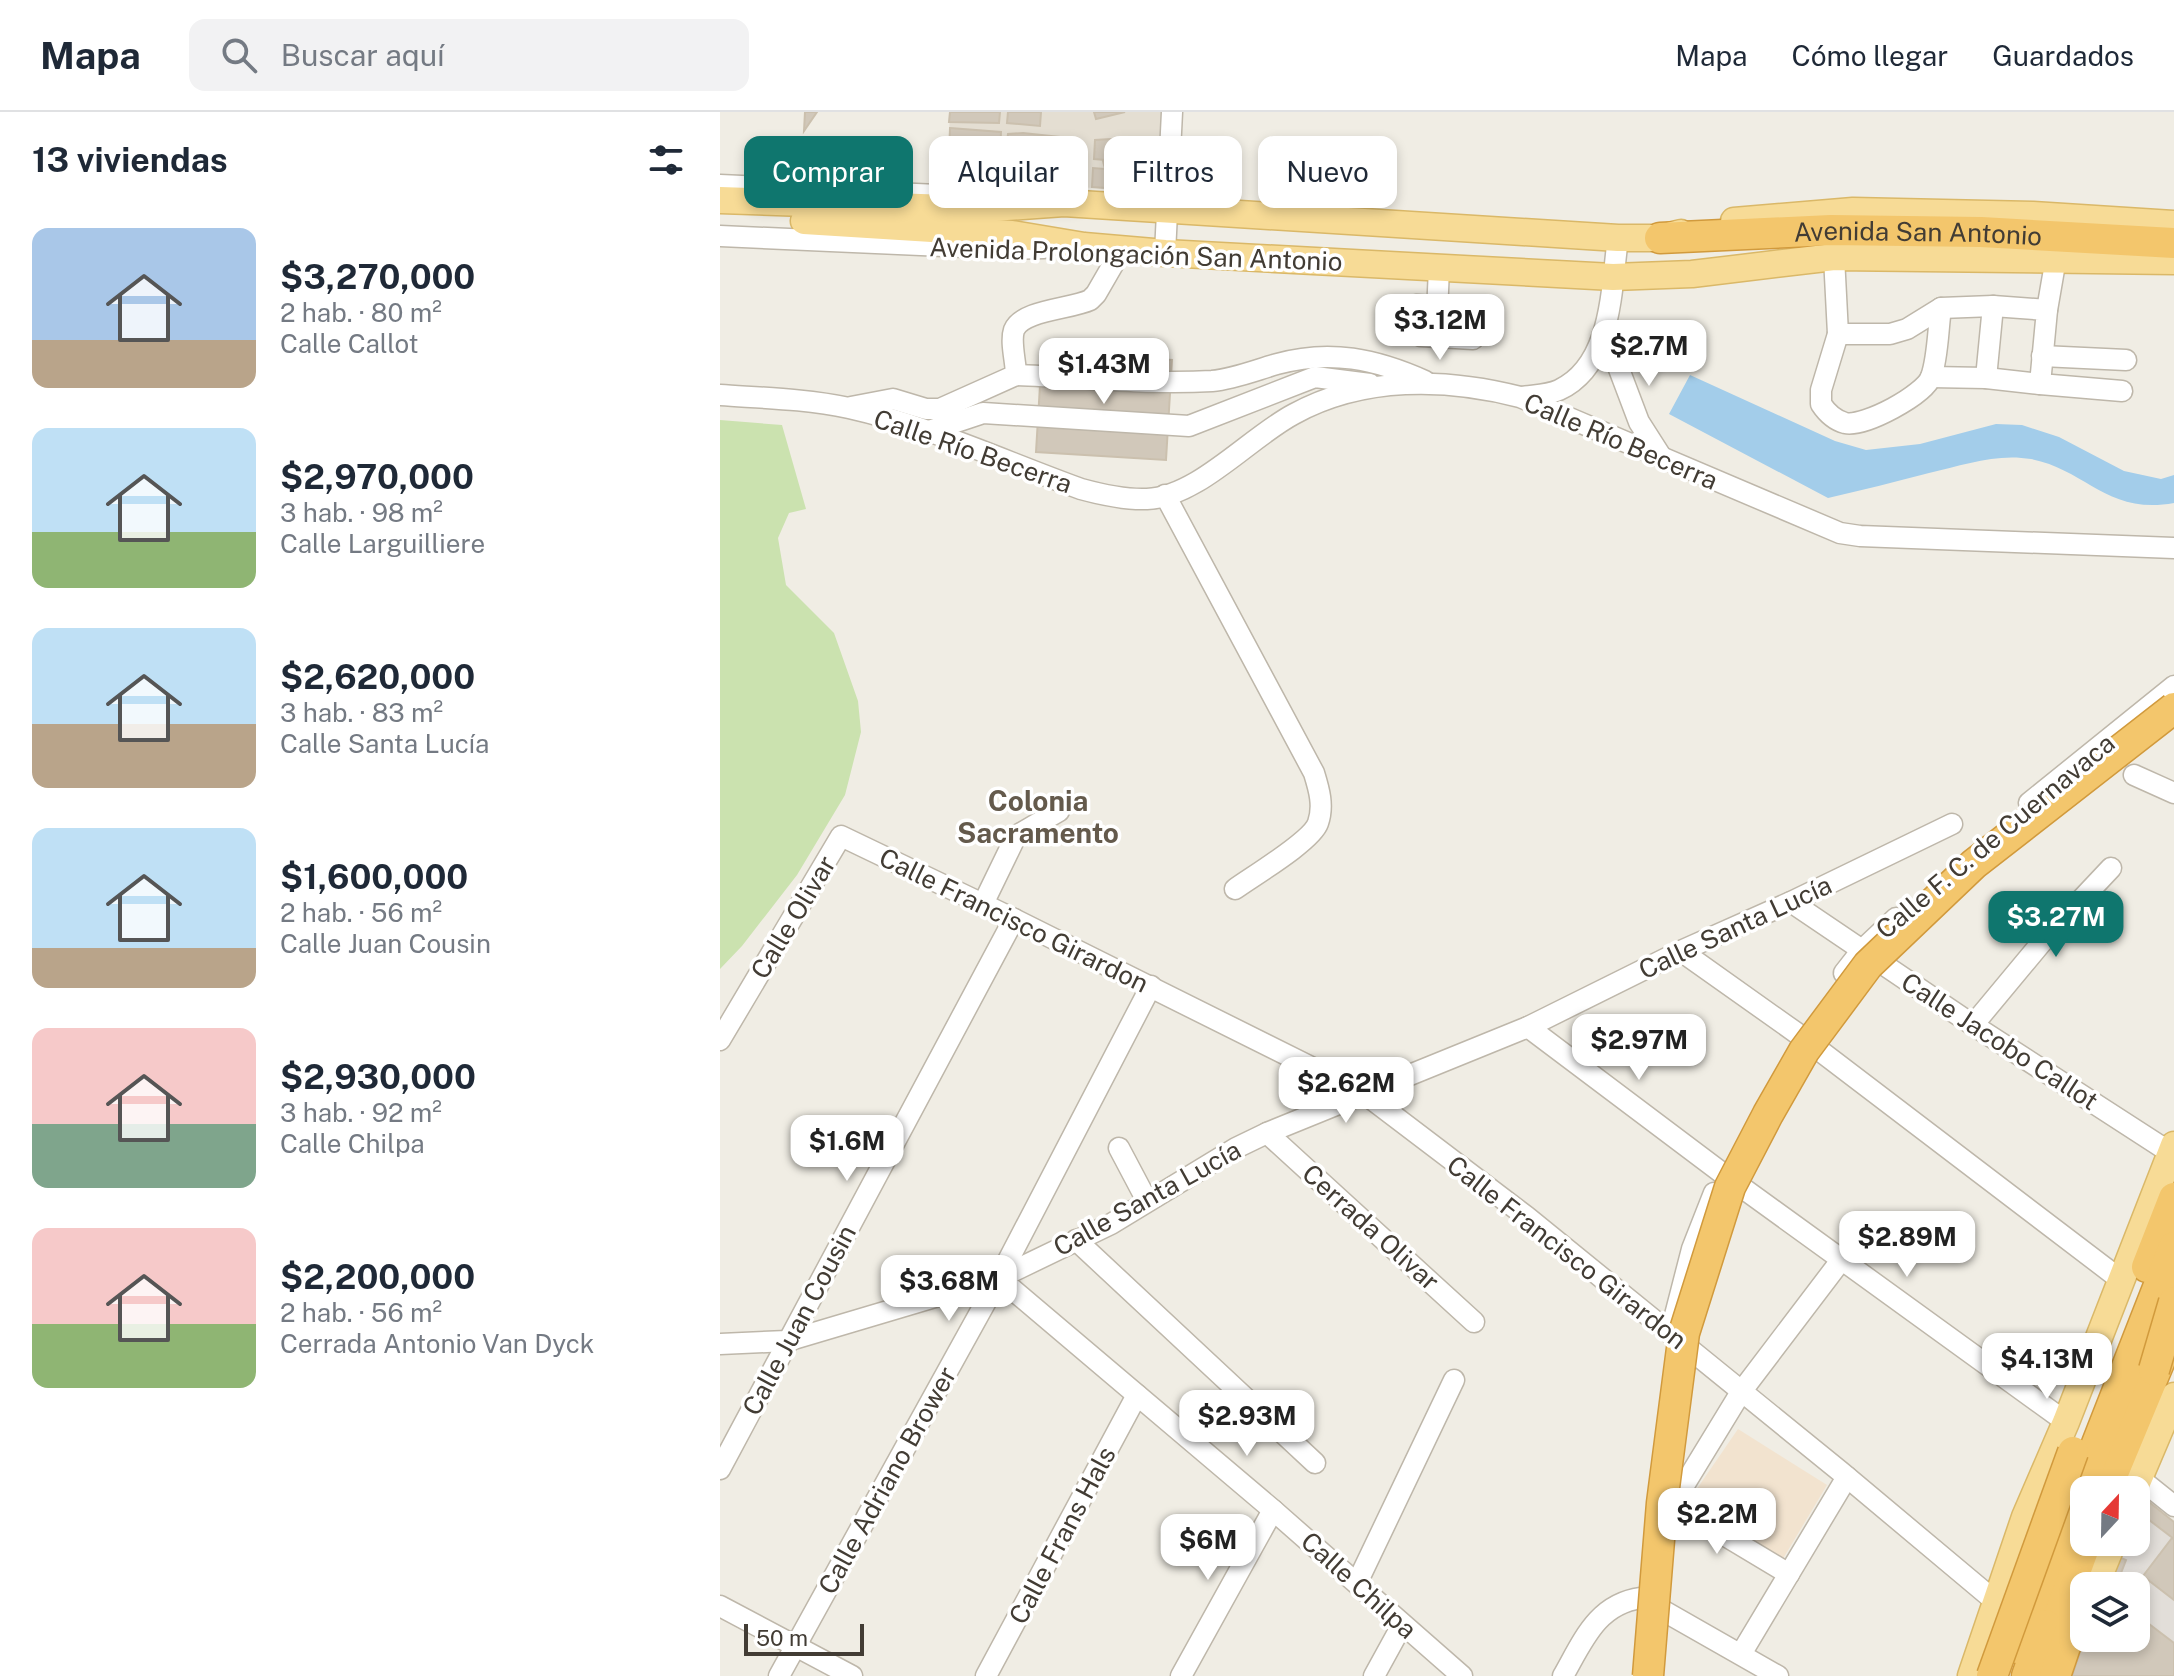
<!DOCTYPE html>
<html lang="es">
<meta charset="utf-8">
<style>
:root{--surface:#fff;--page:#f2f2f3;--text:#1f2937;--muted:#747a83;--line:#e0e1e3;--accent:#0f766e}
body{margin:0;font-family:"Public Sans",sans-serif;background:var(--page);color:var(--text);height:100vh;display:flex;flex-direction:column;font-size:30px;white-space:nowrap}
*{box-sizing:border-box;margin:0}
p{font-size:26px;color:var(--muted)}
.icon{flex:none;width:44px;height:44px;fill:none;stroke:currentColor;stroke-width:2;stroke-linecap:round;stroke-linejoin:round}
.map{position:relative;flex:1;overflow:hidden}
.details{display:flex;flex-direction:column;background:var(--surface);width:720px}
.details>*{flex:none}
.banner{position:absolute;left:24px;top:24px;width:760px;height:72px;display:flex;gap:16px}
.needle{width:52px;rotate:22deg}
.controls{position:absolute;left:1350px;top:1364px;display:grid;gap:16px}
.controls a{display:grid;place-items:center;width:80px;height:80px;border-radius:16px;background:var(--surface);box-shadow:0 4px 12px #0003;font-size:40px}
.scale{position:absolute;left:24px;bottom:20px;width:120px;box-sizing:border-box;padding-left:8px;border:4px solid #423c34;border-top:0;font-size:22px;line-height:28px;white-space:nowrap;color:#423c34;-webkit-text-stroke:6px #fff;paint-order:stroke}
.price{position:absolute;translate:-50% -68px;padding:0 18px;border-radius:16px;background:#fff;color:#222;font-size:26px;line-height:52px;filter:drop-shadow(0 2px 4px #0008)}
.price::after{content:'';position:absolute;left:50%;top:48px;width:24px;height:18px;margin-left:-12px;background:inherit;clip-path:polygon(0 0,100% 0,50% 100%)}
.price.on{background:var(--accent);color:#fff}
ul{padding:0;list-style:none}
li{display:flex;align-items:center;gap:24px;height:200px;padding:0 32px}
li span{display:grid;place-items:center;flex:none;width:224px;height:160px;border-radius:16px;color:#555}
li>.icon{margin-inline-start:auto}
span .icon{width:96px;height:96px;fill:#fffc;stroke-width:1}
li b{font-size:34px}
h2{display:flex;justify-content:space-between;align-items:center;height:96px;padding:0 32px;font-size:34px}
.pill{padding:0 28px;border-radius:16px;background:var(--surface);box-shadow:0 4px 12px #0003;font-size:28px;line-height:72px}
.pill.on{background:var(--accent);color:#fff}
header{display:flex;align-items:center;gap:48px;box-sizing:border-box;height:112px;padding:0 40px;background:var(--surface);border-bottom:2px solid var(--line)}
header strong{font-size:38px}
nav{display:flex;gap:44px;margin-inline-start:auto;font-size:28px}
.search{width:560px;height:72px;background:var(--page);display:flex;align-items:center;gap:20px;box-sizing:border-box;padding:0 28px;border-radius:16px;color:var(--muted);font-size:30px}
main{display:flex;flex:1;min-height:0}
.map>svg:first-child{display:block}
.residential{fill:#e4ded2}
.commercial{fill:#f2e3cf}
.industrial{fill:#e2ded9}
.green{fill:#cbe2af}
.water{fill:#a3cdea}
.building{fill:#d1c8ba;stroke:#cbc0ae;stroke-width:2;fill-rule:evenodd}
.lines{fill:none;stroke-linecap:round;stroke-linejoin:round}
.minor-casing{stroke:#beb7aa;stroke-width:23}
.major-casing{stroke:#dab868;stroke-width:29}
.highway-casing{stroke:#d19a3d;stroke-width:33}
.minor{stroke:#fff;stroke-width:20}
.major{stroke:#f7db96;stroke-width:26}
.highway{stroke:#f3c66c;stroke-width:30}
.highway-bridge-casing{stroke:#d19a3d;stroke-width:33;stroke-linecap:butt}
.highway-bridge{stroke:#f3c66c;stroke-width:30}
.labels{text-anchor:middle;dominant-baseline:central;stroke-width:7;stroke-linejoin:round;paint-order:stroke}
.street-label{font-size:26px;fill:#423c34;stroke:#fff}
.neighbourhood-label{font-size:28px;font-weight:bold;fill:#645a4c;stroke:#fff}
</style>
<header>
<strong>Mapa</strong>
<div class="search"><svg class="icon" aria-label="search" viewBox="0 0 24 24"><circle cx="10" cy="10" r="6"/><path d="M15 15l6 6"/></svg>Buscar aquí</div>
<nav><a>Mapa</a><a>Cómo llegar</a><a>Guardados</a></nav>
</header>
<main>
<section class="details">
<h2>13 viviendas<svg class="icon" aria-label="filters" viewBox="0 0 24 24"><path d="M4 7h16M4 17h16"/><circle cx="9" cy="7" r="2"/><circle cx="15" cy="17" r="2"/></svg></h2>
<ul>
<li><span style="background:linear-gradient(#a9c7e8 70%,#b9a48a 0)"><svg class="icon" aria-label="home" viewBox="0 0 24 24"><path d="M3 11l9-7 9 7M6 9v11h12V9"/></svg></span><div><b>$3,270,000</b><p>2 hab. · 80 m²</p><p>Calle Callot</p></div></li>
<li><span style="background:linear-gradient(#bfe0f5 65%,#8fb573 0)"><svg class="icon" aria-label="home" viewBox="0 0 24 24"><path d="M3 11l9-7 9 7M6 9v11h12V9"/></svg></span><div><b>$2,970,000</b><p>3 hab. · 98 m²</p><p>Calle Larguilliere</p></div></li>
<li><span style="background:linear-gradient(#bfe0f5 60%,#b9a48a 0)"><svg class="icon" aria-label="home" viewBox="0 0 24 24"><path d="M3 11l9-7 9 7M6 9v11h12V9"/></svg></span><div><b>$2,620,000</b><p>3 hab. · 83 m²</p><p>Calle Santa Lucía</p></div></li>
<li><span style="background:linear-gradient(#bfe0f5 75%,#b9a48a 0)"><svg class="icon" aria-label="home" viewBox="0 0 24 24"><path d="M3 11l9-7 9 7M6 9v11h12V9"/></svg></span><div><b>$1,600,000</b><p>2 hab. · 56 m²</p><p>Calle Juan Cousin</p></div></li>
<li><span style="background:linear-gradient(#f6c9c9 60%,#7fa58c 0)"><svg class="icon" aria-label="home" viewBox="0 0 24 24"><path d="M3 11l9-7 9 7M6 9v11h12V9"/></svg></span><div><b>$2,930,000</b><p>3 hab. · 92 m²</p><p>Calle Chilpa</p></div></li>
<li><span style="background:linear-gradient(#f6c9c9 60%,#8fb573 0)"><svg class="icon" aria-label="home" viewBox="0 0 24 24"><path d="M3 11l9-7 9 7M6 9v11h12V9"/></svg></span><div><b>$2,200,000</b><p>2 hab. · 56 m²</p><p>Cerrada Antonio Van Dyck</p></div></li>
</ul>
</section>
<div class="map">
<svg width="1454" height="1564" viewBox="0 0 1454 1564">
<rect width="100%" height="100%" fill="#f0ede4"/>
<path class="residential" d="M230,0h220l-4,81 -219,-15z"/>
<path class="commercial" d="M1018,1317l89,56 -46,77 -91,-63z"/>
<path class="industrial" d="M1429,1390l25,20v121l-38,-29v-28h-32l18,-44h14v-35z"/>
<path class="green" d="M0,308l62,5 24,84 -17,4 -11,25 8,47 48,48 24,68 3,31 -16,63 -48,80 -55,71 -22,23z"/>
<path class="water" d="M970,263l145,66 31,9 54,-6 76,-20 26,1 37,12 65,34 37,8 13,-4v28c-67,12 -87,-33 -143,-44 -34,-6 -68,6 -102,14 -34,9 -67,17 -101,25l-159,-84z"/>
<g class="building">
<path d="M85,0h12l-13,19z"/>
<path d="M230,0h50l-1,11 -50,-1z"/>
<path d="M288,0h33l-1,14 -33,-3z"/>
<path d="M374,0h31l-29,7z"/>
<path d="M230,16l51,4 -1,20 -15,-1v9l14,1 -1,20 -50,-1zM236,38l23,1 -1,9 -22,-1z"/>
<path d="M303,21l55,6 -1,18 -16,-1 -1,9 16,1 -1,20 -71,-5 2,-19 12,1 -3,-8 3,-1 -12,-1 2,-19zM306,42l28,2 -4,1v6l3,2 -27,-2z"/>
<path d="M391,27l54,6 -1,18 -15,-1 -1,10h16l-1,20 -71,-5 1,-19 12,1 -2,-8 3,-1 -12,-1 1,-19zM394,49l27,1 -3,1 -1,6 4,2 -28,-2z"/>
<path d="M322,240l130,8 -6,100 -130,-8z"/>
<path d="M1429,1390l25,20v17l-34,-26z"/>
<path d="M1452,1426l2,1v61l-31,-24z"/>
<path d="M1396,1444l10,4 -10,26 -11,-4z"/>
<path d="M1416,1502l38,29v33h-102l13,-38h51z"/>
</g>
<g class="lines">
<defs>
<g id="minor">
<path d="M0,73l284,13"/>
<path d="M0,124l290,13 34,-1"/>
<path d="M445,141l7,-141"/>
<path d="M1114,145l4,77 -17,56v14c6,9 13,16 24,19 20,4 79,-28 86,-46 7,-19 7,-49 10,-69"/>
<path d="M696,193l59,3"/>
<path d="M1327,198l9,-52"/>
<path d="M885,220l34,90 23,36"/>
<path d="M1118,222h52l17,-5 34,-21 52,-2 54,4 -7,74 82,7"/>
<path d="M701,224l52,3"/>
<path d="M716,224l3,-68"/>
<path d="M1322,244l84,4"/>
<path d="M296,263c65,2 131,10 196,6 22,-2 44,-11 65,-17 53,-15 99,-5 148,17"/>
<path d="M1211,265l55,1 54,6"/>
<path d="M1266,266l7,-72"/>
<path d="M0,283c43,3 87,4 129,13 77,17 157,54 232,81 22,6 44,11 66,10 51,-2 103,-62 147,-85 69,-38 152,-36 226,-17l320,136 20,3 314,12"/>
<path d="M802,285c13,-2 26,-2 37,-7 54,-25 52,-103 59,-152"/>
<path d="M131,295l42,-8 33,10h14l76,-34c0,-13 -6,-33 -2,-45 8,-20 57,-21 76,-30l6,-6 26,-45"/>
<path d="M206,320l57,-19 206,13 126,-49 55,7"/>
<path d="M445,383l149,278c5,16 10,33 4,50 -6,18 -65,53 -83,66"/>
<path d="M1414,663l40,18"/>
<path d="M1309,691l145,-117"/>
<path d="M1071,790l182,123 198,128"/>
<path d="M263,792l33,-68 43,-25"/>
<path d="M961,839l117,83 323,246"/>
<path d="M1124,861l18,-23 34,-32"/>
<path d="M1253,913l74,-89 64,-68"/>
<path d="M808,915l194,146 344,249"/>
<path d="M0,928l121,-204 173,83 351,175 162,123 314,255 154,129"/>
<path d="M547,1021l207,189"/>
<path d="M399,1036l28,53"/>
<path d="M356,1128l239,223"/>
<path d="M279,1166l274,232 189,166"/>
<path d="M954,1207l18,-70 22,-56"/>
<path d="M0,1232l67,-3 212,-63 112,-54 125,-76 31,-15 261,-106 153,-76 110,-49 161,-78"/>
<path d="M0,1357l294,-550"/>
<path d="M1419,1366l35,28"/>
<path d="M1069,1462l-100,-60 -8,-12 2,-15 58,-95 101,-133"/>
<path d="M637,1471l97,-203"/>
<path d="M0,1494l132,70"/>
<path d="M1021,1542l106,-177"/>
<path d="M59,1564l220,-398 152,-292"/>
<path d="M266,1564l151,-281"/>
<path d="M461,1564l92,-166"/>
<path d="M654,1564l28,-51"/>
<path d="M843,1564c20,-35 34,-72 78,-78l137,78"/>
</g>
<g id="major">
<path d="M0,88l258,9 86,-6 554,35h42l21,-5"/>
<path d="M84,109l208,13 72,12 81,7 448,24 79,-3 142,-17 340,4"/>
<path d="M1014,109l119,-10 180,4 141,9"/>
<path d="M1414,1378l40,-94"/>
<path d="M1375,1474l18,-44"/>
<path d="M1251,1564l54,-159 41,-95 108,-277"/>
</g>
<g id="highway">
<path id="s1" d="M940,126l171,-8 150,2 193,11"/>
<path d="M1427,1155l27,-69"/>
<path d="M1386,1378l59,-142"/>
<path d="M1297,1536l157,-401"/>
<path d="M1327,1536l39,-106"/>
<path d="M1307,1564l18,-51"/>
<path d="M1335,1564l16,-47"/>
</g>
</defs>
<use href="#minor" class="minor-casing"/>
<use href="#major" class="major-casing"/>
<use href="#highway" class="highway-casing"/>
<use href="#minor" class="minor"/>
<use href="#major" class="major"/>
<use href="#highway" class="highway"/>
<defs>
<g id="highway-bridge">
<path d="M1434,1258l20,-68"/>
<path d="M928,1564l14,-173 22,-170 46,-146 38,-73 36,-63 64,-86 106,-101 200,-156"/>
<path d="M1272,1564l81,-224"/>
</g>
</defs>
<use href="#highway-bridge" class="highway-bridge-casing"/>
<use href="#highway-bridge" class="highway-bridge"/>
</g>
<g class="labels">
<g class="street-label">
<text stroke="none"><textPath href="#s1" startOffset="258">Avenida San Antonio</textPath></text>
<text transform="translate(416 142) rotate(2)">Avenida Prolongación San Antonio</text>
<text transform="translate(901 329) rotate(23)">Calle Río Becerra</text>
<text transform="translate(253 339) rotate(19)">Calle Río Becerra</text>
<text transform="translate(1275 724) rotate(-40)">Calle F. C. de Cuernavaca</text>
<text transform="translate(73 805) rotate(-59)">Calle Olivar</text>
<text transform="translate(294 808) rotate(26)">Calle Francisco Girardon</text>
<text transform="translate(1015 815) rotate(-25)">Calle Santa Lucía</text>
<text transform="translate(1280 929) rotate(33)">Calle Jacobo Callot</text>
<text transform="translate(427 1086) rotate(-29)">Calle Santa Lucía</text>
<text transform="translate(651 1115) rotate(42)">Cerrada Olivar</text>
<text transform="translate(847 1140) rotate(38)">Calle Francisco Girardon</text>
<text transform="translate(79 1208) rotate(-62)">Calle Juan Cousin</text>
<text transform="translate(167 1368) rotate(-61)">Calle Adriano Brower</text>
<text transform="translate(342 1423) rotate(-62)">Calle Frans Hals</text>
<text transform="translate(639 1473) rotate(42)">Calle Chilpa</text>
</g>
<g class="neighbourhood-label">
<text x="318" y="688">Colonia<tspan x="318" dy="32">Sacramento</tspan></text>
</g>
</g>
</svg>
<div class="controls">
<a><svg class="needle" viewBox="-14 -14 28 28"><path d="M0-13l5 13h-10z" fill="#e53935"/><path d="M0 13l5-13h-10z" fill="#747a83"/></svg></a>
<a><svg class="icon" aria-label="layers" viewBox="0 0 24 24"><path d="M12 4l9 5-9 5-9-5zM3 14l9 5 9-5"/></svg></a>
</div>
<div class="scale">50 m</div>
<b class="price" style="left:720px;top:250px">$3.12M</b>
<b class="price" style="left:929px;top:276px">$2.7M</b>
<b class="price" style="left:384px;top:294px">$1.43M</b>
<b class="price on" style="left:1336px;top:847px">$3.27M</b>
<b class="price" style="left:919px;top:970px">$2.97M</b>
<b class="price" style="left:626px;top:1013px">$2.62M</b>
<b class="price" style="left:127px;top:1071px">$1.6M</b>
<b class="price" style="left:1187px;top:1167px">$2.89M</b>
<b class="price" style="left:229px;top:1211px">$3.68M</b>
<b class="price" style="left:1327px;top:1289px">$4.13M</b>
<b class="price" style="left:527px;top:1346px">$2.93M</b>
<b class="price" style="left:997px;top:1444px">$2.2M</b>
<b class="price" style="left:488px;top:1470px">$6M</b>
<div class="banner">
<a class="pill on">Comprar</a>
<a class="pill">Alquilar</a>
<a class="pill">Filtros</a>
<a class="pill">Nuevo</a>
</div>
</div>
</main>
